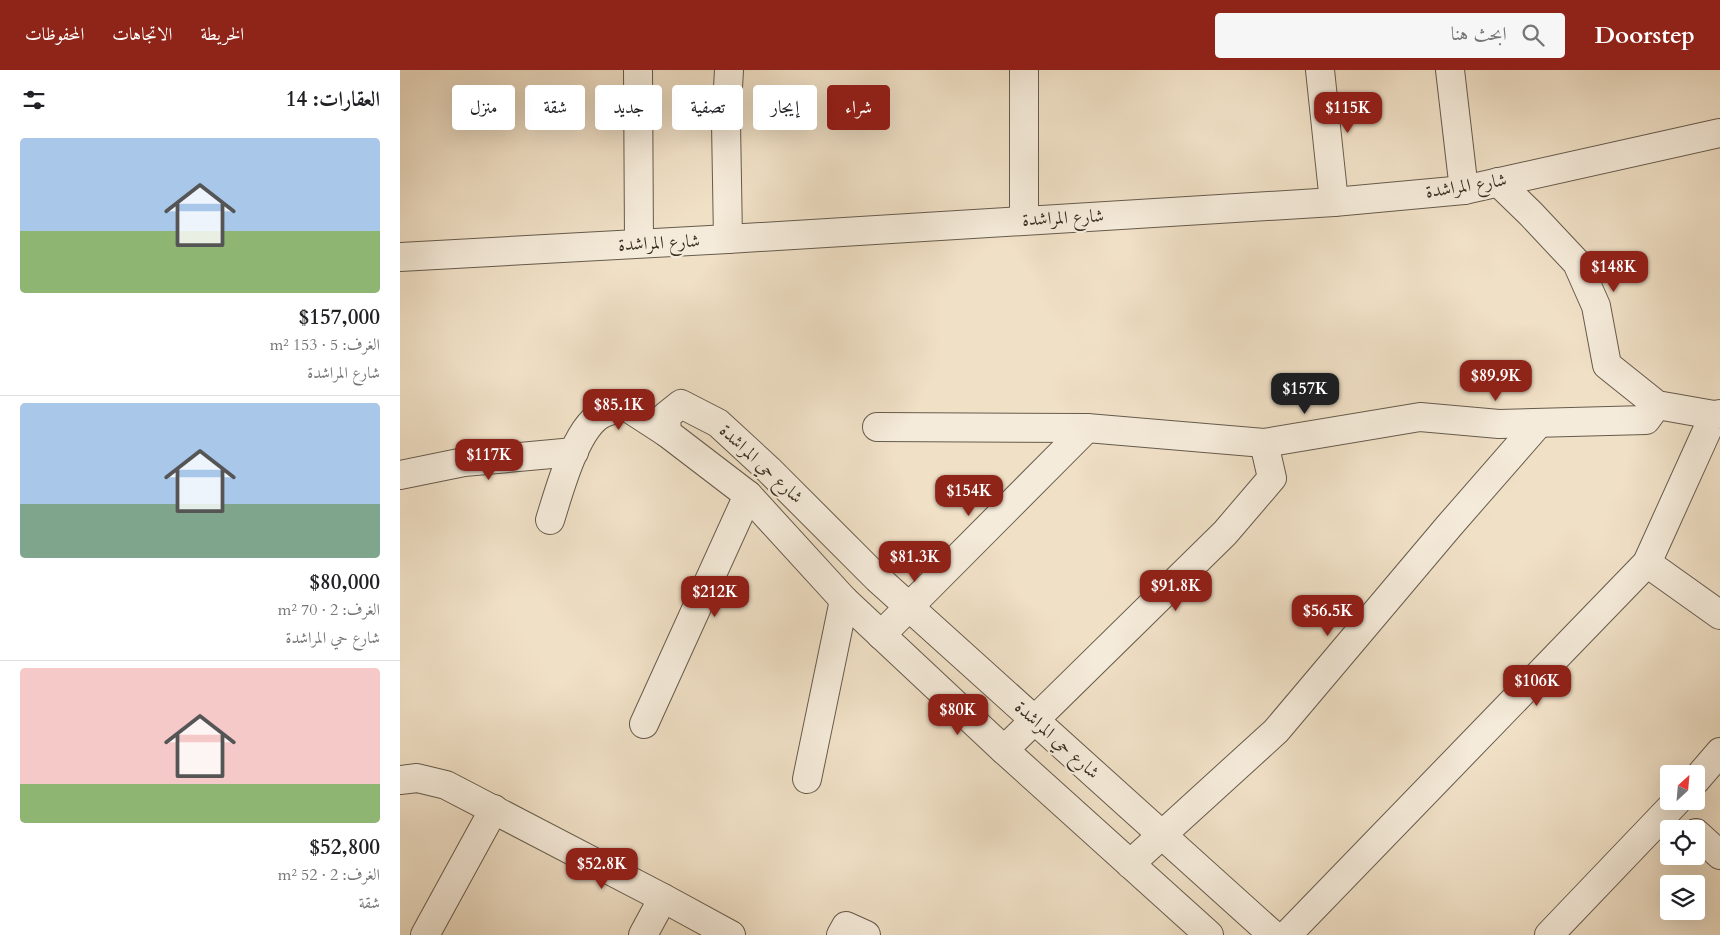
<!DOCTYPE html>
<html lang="ar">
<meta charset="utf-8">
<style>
:root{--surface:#fff;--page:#f6f6f6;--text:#202124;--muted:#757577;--line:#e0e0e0;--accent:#8f2418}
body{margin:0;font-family:Cardo,Amiri,serif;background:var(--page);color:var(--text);direction:rtl;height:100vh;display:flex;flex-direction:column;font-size:19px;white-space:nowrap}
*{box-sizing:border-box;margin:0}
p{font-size:16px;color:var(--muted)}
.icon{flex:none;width:28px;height:28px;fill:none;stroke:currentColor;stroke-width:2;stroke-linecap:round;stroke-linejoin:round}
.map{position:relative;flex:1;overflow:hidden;direction:ltr}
.panel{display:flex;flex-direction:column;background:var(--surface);width:400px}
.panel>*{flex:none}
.top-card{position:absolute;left:15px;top:15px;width:475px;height:45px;direction:rtl;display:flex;gap:10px}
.needle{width:32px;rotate:26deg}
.buttons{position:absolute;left:1260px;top:695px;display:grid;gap:10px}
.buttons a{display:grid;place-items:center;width:45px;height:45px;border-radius:5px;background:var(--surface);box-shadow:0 5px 20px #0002;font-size:25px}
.price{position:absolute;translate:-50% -42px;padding:0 11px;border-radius:10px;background:var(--accent);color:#fff;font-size:16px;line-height:32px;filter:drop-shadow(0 1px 2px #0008)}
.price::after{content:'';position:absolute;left:50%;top:30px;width:15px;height:11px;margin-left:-8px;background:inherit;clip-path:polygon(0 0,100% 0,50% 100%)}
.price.active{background:#222;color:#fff}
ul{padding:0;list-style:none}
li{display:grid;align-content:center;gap:10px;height:265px;padding:0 20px}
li+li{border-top:1px solid var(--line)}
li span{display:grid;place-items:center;height:155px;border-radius:5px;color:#555}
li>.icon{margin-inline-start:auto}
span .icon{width:90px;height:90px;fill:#fffc;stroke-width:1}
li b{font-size:21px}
h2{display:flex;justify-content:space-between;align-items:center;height:60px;padding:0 20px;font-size:21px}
.chip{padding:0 18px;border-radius:5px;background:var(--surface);box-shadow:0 5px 20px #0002;font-size:18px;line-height:45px}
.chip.active{background:var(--accent);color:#fff}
header{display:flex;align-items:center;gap:30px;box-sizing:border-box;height:70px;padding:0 25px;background:var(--accent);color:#fff}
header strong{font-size:24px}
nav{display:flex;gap:28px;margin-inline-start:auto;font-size:18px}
.search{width:350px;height:45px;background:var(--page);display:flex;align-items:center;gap:12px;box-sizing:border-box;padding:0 18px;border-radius:5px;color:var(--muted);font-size:19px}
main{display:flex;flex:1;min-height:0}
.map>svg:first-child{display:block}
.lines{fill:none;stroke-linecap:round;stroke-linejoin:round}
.minor-casing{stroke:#665b4c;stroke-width:30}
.tertiary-casing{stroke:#665b4c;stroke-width:30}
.minor{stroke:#f5ebda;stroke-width:28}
.tertiary{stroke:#f5ebda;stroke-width:28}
.labels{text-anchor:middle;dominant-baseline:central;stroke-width:4.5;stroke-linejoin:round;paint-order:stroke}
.street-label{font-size:18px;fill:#382f23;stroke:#f5ebda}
</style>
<header>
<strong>Doorstep</strong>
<div class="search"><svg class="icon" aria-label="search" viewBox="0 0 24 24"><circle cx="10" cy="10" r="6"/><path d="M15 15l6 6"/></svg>ابحث هنا</div>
<nav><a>الخريطة</a><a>الاتجاهات</a><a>المحفوظات</a></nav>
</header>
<main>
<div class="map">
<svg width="1320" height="865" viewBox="0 0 1320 865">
<rect width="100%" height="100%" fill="#f0e0c6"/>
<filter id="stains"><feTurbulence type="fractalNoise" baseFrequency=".004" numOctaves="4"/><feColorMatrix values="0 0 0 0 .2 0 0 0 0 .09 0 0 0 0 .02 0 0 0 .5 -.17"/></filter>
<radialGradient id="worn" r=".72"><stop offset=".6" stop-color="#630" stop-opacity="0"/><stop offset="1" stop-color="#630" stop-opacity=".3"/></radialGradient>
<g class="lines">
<defs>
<g id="minor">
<path d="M238,0l1,173"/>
<path d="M624,0v150"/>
<path d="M920,0l14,132"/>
<path d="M1050,0l14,120"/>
<path d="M1098,112l33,32 46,49 19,43 11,59 50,40 57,10"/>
<path d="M328,169l-2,-116 3,-53"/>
<path d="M477,357l210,1 177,15 156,-26 79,7 147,-4 11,-15"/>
<path d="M0,405l64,-13 110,-10"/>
<path d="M150,450c9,-28 26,-95 54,-107 7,-3 15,-4 23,-6l40,26"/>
<path d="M1247,493l73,52"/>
<path d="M481,565l206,-207"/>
<path d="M244,654l104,-229"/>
<path d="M604,680l221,-217 47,-55 -8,-35"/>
<path d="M407,709l37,-179"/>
<path d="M0,710l17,-2 29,7 217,113 68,37"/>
<path d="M1296,710l24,-28"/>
<path d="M1296,763l24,22"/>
<path d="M730,794l146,-133 173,-205 90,-103"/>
<path d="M25,865l69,-126"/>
<path d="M243,865l20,-37"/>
<path d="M441,865l5,-9 20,9"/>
<path d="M809,865l-205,-185 -160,-150 -96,-105 -81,-62 -1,-17 15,-12 37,19 51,47 108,108 396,357"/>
<path d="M887,865l360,-372 67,-148 6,-1"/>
<path d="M1149,865l128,-134"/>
</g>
<path id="tertiary" d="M0,187l328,-18 606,-37 130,-12 256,-57"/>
</defs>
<use href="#minor" class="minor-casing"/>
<use href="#tertiary" class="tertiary-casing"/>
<use href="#minor" class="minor"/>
<use href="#tertiary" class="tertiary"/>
</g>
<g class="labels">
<g class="street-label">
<text transform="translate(1066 116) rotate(-9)">شارع المراشدة</text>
<text transform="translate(663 148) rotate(-3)">شارع المراشدة</text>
<text transform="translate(259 173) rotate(-3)">شارع المراشدة</text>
<text transform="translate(361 394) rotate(43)">شارع حي المراشدة</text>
<text transform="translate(657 670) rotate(42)">شارع حي المراشدة</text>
</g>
</g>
<rect width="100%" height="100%" filter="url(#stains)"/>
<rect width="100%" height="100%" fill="url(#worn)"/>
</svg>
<div class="buttons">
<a><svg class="needle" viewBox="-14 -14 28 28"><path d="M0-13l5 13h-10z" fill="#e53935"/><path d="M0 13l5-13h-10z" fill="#757577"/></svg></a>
<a><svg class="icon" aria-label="locate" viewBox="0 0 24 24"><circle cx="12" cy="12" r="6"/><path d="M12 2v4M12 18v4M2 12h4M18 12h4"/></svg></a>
<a><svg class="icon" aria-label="layers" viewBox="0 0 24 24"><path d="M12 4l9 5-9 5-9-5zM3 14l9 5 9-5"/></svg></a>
</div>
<b class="price" style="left:948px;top:64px">$115K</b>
<b class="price" style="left:1214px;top:223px">$148K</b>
<b class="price" style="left:1096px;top:332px">$89.9K</b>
<b class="price active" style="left:905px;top:345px">$157K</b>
<b class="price" style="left:219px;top:361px">$85.1K</b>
<b class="price" style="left:89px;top:411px">$117K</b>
<b class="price" style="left:569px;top:447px">$154K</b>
<b class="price" style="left:515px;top:513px">$81.3K</b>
<b class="price" style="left:776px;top:542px">$91.8K</b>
<b class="price" style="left:315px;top:548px">$212K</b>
<b class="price" style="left:928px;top:567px">$56.5K</b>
<b class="price" style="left:1137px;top:637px">$106K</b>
<b class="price" style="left:558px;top:666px">$80K</b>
<b class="price" style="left:202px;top:820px">$52.8K</b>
<div class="top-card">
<a class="chip active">شراء</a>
<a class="chip">إيجار</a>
<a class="chip">تصفية</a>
<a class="chip">جديد</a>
<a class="chip">شقة</a>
<a class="chip">منزل</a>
</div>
</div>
<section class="panel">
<h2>العقارات: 14<svg class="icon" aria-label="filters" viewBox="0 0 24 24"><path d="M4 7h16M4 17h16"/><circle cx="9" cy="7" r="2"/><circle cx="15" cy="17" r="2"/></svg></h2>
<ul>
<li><span style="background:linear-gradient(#a9c7e8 60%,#8fb573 0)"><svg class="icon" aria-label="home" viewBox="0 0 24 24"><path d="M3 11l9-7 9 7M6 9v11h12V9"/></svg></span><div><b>$157,000</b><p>الغرف: 5 · 153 m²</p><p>شارع المراشدة</p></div></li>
<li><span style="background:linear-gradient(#a9c7e8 65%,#7fa58c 0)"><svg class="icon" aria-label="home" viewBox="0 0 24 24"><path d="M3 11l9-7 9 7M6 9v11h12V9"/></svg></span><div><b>$80,000</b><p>الغرف: 2 · 70 m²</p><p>شارع حي المراشدة</p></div></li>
<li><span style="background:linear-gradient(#f6c9c9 75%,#8fb573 0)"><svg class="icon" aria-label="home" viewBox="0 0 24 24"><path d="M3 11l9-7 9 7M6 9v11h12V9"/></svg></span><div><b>$52,800</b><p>الغرف: 2 · 52 m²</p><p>شقة</p></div></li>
</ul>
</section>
</main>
